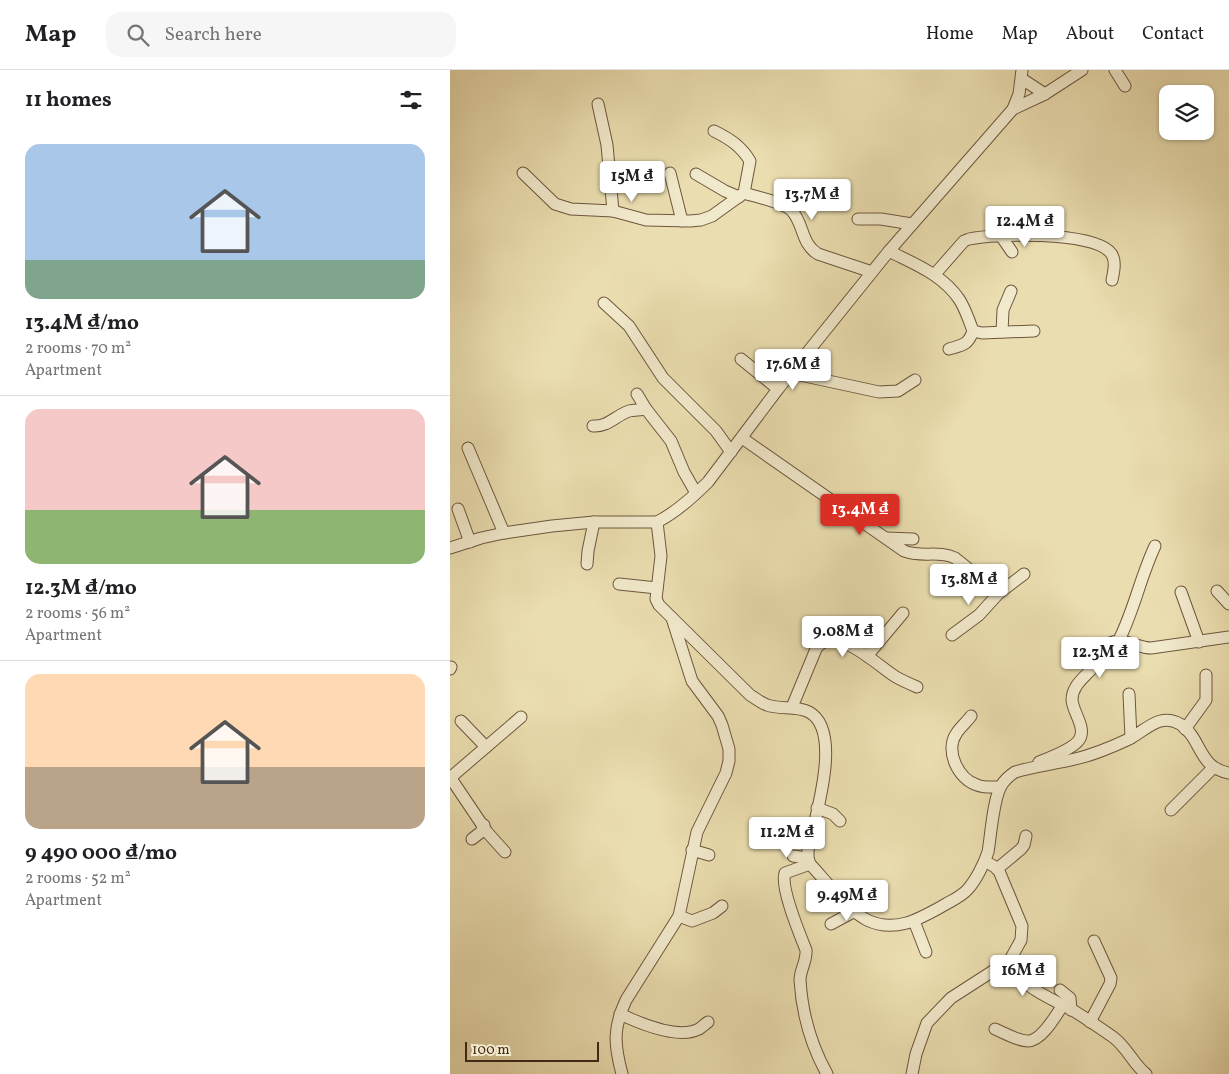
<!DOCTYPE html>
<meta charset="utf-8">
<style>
:root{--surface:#fff;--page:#f6f6f6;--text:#202124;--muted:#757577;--line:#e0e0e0;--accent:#d93025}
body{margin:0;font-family:Vollkorn,serif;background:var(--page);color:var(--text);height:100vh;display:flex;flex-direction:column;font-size:19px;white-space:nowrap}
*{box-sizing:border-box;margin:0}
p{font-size:16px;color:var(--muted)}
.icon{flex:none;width:28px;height:28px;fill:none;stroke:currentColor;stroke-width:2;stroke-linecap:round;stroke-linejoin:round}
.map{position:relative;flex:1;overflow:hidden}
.details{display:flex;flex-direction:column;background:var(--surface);width:450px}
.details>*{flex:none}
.fabs{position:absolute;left:709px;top:15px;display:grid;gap:10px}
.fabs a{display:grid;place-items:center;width:55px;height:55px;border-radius:10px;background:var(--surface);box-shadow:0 1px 4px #0004;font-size:25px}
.scale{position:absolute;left:15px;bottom:12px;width:134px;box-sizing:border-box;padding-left:5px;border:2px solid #442919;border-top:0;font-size:14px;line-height:18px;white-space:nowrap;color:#442919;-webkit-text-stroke:4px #f1e9cb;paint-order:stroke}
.price{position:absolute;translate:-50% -42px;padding:0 11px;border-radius:5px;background:#fff;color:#222;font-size:16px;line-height:32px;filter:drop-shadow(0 1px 2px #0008)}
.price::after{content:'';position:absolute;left:50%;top:30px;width:15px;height:11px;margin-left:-8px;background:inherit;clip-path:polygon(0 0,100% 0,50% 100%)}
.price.selected{background:var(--accent);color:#fff}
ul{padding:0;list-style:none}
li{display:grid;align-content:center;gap:10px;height:265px;padding:0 25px}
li+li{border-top:1px solid var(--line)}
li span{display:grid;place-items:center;height:155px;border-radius:15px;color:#555}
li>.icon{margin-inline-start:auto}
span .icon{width:90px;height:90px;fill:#fffc;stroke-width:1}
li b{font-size:21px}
h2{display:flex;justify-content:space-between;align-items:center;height:60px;padding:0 25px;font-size:21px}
header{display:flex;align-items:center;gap:30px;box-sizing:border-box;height:70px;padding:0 25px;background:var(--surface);border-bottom:1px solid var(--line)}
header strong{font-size:24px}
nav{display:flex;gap:28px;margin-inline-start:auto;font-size:18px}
.search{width:350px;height:45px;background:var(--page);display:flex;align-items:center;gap:12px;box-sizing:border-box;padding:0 18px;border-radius:15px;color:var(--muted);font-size:19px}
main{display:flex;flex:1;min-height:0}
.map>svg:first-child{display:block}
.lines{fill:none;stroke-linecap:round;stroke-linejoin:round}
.minor-casing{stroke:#6e563e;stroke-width:13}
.minor{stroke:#f1e9cb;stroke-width:11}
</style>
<header>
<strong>Map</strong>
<div class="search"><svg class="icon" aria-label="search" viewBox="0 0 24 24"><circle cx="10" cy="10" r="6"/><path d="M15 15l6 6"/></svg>Search here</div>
<nav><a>Home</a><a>Map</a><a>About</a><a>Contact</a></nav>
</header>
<main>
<section class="details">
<h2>11 homes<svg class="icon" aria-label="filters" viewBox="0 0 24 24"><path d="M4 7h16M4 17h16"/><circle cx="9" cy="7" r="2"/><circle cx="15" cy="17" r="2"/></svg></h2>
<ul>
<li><span style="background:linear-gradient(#a9c7e8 75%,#7fa58c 0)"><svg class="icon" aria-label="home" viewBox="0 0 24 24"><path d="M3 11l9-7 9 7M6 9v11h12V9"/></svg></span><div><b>13.4M ₫/mo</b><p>2 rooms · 70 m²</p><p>Apartment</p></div></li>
<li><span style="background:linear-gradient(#f6c9c9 65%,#8fb573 0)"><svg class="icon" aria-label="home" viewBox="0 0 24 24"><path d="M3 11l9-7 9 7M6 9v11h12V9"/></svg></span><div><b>12.3M ₫/mo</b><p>2 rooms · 56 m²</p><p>Apartment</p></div></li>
<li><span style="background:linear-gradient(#ffd9b3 60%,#b9a48a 0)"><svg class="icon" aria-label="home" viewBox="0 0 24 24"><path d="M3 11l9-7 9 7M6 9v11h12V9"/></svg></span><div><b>9 490 000 ₫/mo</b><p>2 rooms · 52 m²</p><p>Apartment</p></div></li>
</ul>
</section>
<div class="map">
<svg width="779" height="1004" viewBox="0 0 779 1004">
<rect width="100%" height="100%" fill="#eaddaf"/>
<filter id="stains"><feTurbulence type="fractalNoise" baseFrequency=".004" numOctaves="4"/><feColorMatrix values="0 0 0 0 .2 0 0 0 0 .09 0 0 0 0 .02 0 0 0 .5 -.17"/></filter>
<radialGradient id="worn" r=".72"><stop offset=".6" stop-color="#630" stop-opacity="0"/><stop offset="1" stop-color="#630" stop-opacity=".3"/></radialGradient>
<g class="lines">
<defs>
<g id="minor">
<path d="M665,0l10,16"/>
<path d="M572,9l23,15"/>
<path d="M148,34l9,41 6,66"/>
<path d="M563,39l32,-15 37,-24"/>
<path d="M73,103l32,31 16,5 42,2 33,9 44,1 11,-1 11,-4 32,-23 6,-32c-9,-15 -20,-22 -36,-30"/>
<path d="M220,103l12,48"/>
<path d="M246,104l29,17 14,6"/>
<path d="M294,123c12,4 39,9 48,18 12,13 9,33 26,43l54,18"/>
<path d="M408,149h23l31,5"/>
<path d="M551,166l11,16"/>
<path d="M439,181c25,13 53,23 70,48 6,9 10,21 14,32 -5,14 -10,14 -24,18"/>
<path d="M485,204l29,-33 5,-2c28,-6 119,-7 140,12 8,7 5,20 3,29"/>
<path d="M154,233l25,23 34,52 53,53 15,21"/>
<path d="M523,261l9,2 52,-2"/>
<path d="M552,262l1,-22 8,-19"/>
<path d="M291,289l37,30"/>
<path d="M341,303l88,19 19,-1 17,-11"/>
<path d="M187,324l9,15 25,32 13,31 12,21"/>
<path d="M143,356c15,1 22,-10 36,-15 5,-1 11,-1 17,-2"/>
<path d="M292,368l162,113c17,7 35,-1 51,7l44,35"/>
<path d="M18,378l36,85"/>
<path d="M8,439l12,33"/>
<path d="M207,452l4,34 -5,43 3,6 91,90c5,3 11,8 17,10 13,5 29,0 42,7 35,19 5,108 -1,139v7l2,6c15,16 39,47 57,56 29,14 54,-2 79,-16 7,-4 16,-8 22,-15 8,-9 16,-25 20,-37 3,-17 5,-52 13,-66 4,-7 8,-10 14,-14 20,-6 40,-8 60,-13 18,-4 37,-12 54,-20 16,-8 31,-27 51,-15 22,14 18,44 49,49"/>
<path d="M436,468l27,1"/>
<path d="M0,478l31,-10 23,-5 48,-7 42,-4h63c18,-9 36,-25 51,-40l70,-93 111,-138 124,-142 6,-15 3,-24"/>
<path d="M137,494l1,-13 6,-29"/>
<path d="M169,514l38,4"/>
<path d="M767,521l12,13"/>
<path d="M731,522l18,50"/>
<path d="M502,565l27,-20 20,-22 25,-19"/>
<path d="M668,572c16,-31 22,-64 37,-96"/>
<path d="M417,586l36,-43"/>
<path d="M0,599l1,-2"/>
<path d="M679,624l2,44"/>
<path d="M342,637l24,-58c17,-28 63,18 80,28 7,4 14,7 21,10"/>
<path d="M521,646c-4,6 -11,11 -15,18 -11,17 2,45 21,51 7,3 15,2 23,2"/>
<path d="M11,651l25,26"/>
<path d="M735,659l21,-29v-25"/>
<path d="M589,692c10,-4 34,-13 40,-22 8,-12 -6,-27 -7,-40 0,-16 15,-24 23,-35 5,-7 7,-18 15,-22 13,-6 28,5 41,5l78,-11"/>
<path d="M0,707l37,55 18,20"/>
<path d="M0,708l71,-61"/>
<path d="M367,738l16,6 7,7"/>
<path d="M721,740l42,-42"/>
<path d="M22,769l9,-7 3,-7"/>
<path d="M242,780l17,5"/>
<path d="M343,786l15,2"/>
<path d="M535,791l10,6 4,4 23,55 -1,14 -11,20c4,25 45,40 64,51 13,8 26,17 39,26 14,10 20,27 33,37"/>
<path d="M360,794l-25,9c-5,14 15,62 21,77 1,11 -6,20 -6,30 2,34 11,65 27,94"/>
<path d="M547,799l24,-20 3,-4 2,-9"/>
<path d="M229,846l13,5 21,-8 9,-7"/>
<path d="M464,851l12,31"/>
<path d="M381,854l24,-13"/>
<path d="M610,920l10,8 1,12"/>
<path d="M170,944c19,9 58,26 79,15 3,-2 6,-5 9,-7"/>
<path d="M640,952l20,-38 1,-6 -17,-37"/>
<path d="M545,959c10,4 22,12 33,12 14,0 28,-26 35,-36"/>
<path d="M172,1004c-8,-30 -9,-46 4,-74l53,-84 18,-84 29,-59 3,-12v-12l-7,-24 -4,-9 -26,-35 -20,-63"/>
<path d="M462,1004l4,-20 11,-31 24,-25 59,-38"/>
</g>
</defs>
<use href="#minor" class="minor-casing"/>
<use href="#minor" class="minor"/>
</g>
<rect width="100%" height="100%" filter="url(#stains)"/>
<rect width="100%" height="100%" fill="url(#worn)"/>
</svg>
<div class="fabs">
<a><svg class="icon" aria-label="layers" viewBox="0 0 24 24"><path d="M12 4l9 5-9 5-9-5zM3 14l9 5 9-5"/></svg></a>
</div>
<div class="scale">100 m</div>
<b class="price" style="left:182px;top:133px">15M ₫</b>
<b class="price" style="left:362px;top:151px">13.7M ₫</b>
<b class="price" style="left:575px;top:178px">12.4M ₫</b>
<b class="price" style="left:343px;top:321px">17.6M ₫</b>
<b class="price selected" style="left:410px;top:466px">13.4M ₫</b>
<b class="price" style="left:519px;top:536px">13.8M ₫</b>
<b class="price" style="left:393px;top:588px">9.08M ₫</b>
<b class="price" style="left:650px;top:609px">12.3M ₫</b>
<b class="price" style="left:337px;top:789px">11.2M ₫</b>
<b class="price" style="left:397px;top:852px">9.49M ₫</b>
<b class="price" style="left:573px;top:927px">16M ₫</b>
</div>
</main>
